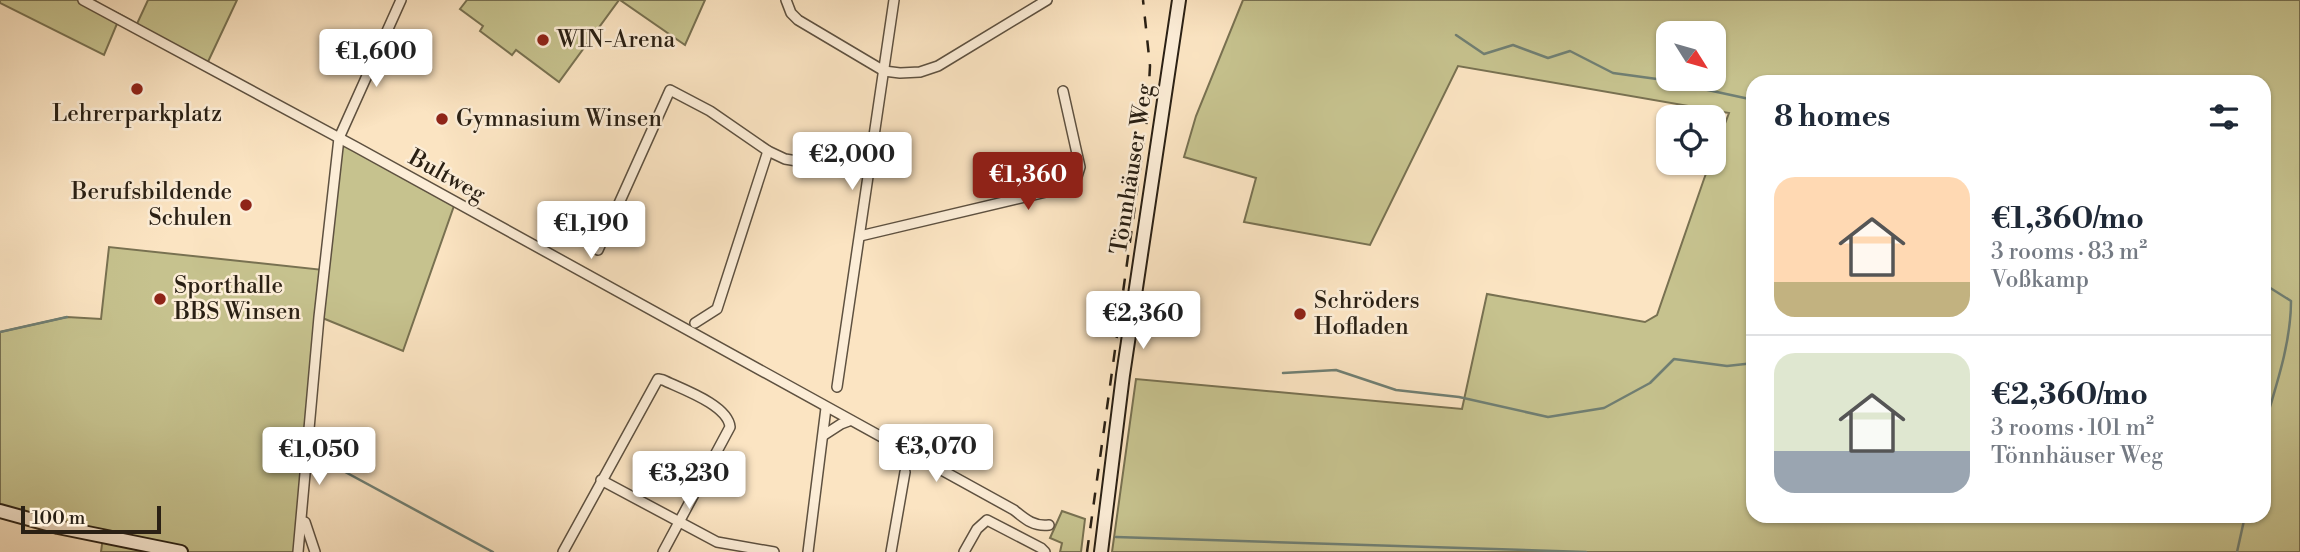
<!DOCTYPE html>
<meta charset="utf-8">
<style>
:root{--surface:#fff;--page:#f6f6f7;--text:#1f2937;--muted:#747a83;--line:#e0e1e3;--accent:#8f2418}
body{margin:0;font-family:"Libre Bodoni",serif;background:var(--page);color:var(--text);height:100vh;display:flex;flex-direction:column;font-size:26px;white-space:nowrap}
*{box-sizing:border-box;margin:0}
p{font-size:23px;color:var(--muted)}
.icon{flex:none;width:38px;height:38px;fill:none;stroke:currentColor;stroke-width:2;stroke-linecap:round;stroke-linejoin:round}
.map{position:relative;flex:1;overflow:hidden}
.panel{position:absolute;left:1746px;top:75px;width:525px;height:448px;display:flex;flex-direction:column;background:var(--surface);border-radius:21px;box-shadow:0 2px 5px #0004}
.panel>*{flex:none}
.needle{width:46px;rotate:127deg}
.fabs{position:absolute;left:1656px;top:21px;display:grid;gap:14px}
.fabs a{display:grid;place-items:center;width:70px;height:70px;border-radius:14px;background:var(--surface);box-shadow:0 2px 5px #0004;font-size:35px}
.scale{position:absolute;left:21px;bottom:18px;width:140px;box-sizing:border-box;padding-left:7px;border:4px solid #2a2014;border-top:0;font-size:19px;line-height:24px;white-space:nowrap;color:#2a2014;-webkit-text-stroke:5px #fcedd7;paint-order:stroke}
.price{position:absolute;translate:-50% -60px;padding:0 16px;border-radius:7px;background:#fff;color:#222;font-size:23px;line-height:46px;filter:drop-shadow(0 2px 4px #0008)}
.price::after{content:'';position:absolute;left:50%;top:42px;width:21px;height:16px;margin-left:-10px;background:inherit;clip-path:polygon(0 0,100% 0,50% 100%)}
.price.active{background:var(--accent);color:#fff}
ul{padding:0;list-style:none}
li{display:flex;align-items:center;gap:21px;height:175px;padding:0 28px}
li+li{border-top:2px solid var(--line)}
li span{display:grid;place-items:center;flex:none;width:196px;height:140px;border-radius:21px;color:#555}
li>.icon{margin-inline-start:auto}
span .icon{width:84px;height:84px;fill:#fffc;stroke-width:1}
li b{font-size:30px}
h2{display:flex;justify-content:space-between;align-items:center;height:84px;padding:0 28px;font-size:30px}
.map>svg:first-child{display:block}
.green{fill:#c6c28e;stroke:#787151;stroke-width:2;fill-rule:evenodd}
.lines{fill:none;stroke-linecap:round;stroke-linejoin:round}
.stream{stroke:#707f73;stroke-width:2.5}
.street-casing{stroke:#5e5140;stroke-width:12}
.secondary-casing{stroke:#2a2014;stroke-width:16}
.street{stroke:#fcedd7;stroke-width:9}
.secondary{stroke:#fcedd7;stroke-width:12}
.rail{stroke:#2a2014;stroke-width:2.5;stroke-dasharray:12 12;stroke-linecap:butt}
.poi-dot{fill:#8f2418;stroke:#fcedd7;stroke-width:2.5}
.labels{text-anchor:middle;dominant-baseline:central;stroke-width:5;stroke-linejoin:round;paint-order:stroke}
.poi-label{font-size:23px;fill:#2a2014;stroke:#fcedd7;text-anchor:start}
.street-label{font-size:23px;fill:#2a2014;stroke:#fcedd7}
</style>
<div class="map">
<svg width="2300" height="552" viewBox="0 0 2300 552">
<rect width="100%" height="100%" fill="#fbe4c2"/>
<filter id="stains"><feTurbulence type="fractalNoise" baseFrequency=".00286" numOctaves="4"/><feColorMatrix values="0 0 0 0 .2 0 0 0 0 .09 0 0 0 0 .02 0 0 0 .5 -.17"/></filter>
<radialGradient id="worn" r=".72"><stop offset=".6" stop-color="#630" stop-opacity="0"/><stop offset="1" stop-color="#630" stop-opacity=".3"/></radialGradient>
<g class="green">
<path d="M0,0h83l36,19 -15,36 -104,-52z"/>
<path d="M148,0h89l-31,66 -71,-38z"/>
<path d="M467,0h152l-60,82 -43,-32 -4,5 -32,-24 3,-5 -23,-17z"/>
<path d="M620,0h85l-20,45z"/>
<path d="M1243,0h1057v552h-1188l24,-173 326,30 25,-115 158,28 12,-7 47,-136 6,-16h3v-8l16,-42 -271,-47 -88,179 -126,-23 12,-44 -72,-21 12,-41zM1668,33h45v46h-45zM1754,82h510v434h-510z"/>
<path d="M339,138l116,65 -52,148 -83,-34 -22,235h-197l2,-15 -103,-26v-179l67,-15 34,2 8,-72 214,23z"/>
<path d="M1062,511l23,8 -4,33h-21l2,-9 -12,-5z"/>
</g>
<g class="lines">
<g class="stream">
<path d="M93,0l7,4"/>
<path d="M113,11l19,10"/>
<path d="M1456,35l28,19 29,-9 35,13 22,-7 43,22 44,6 97,21"/>
<path d="M2264,284l27,17c0,42 -15,85 -27,126"/>
<path d="M0,332l67,-15"/>
<path d="M1283,373l53,-3 60,20 63,7 89,20 56,-9 46,-25 24,-24 53,7 27,-3"/>
<path d="M312,454l181,98"/>
<path d="M1116,537l470,15"/>
<path d="M2237,552l8,-36"/>
</g>
<defs>
<g id="street">
<path d="M83,0l273,147 658,363c11,9 20,17 35,15"/>
<path d="M786,0l5,13 7,7 86,51 16,2 20,-1 18,-6 109,-66"/>
<path d="M860,236l207,-49 9,-7 4,-13 -17,-76"/>
<path d="M598,250l72,-160 40,21 58,40 17,8 85,14"/>
<path d="M695,323l22,-14 51,-158"/>
<path d="M837,387l57,-387"/>
<path d="M824,435l17,-11 8,-3"/>
<path d="M601,480l116,62 57,10"/>
<path d="M305,522l10,30"/>
<path d="M298,552l21,-235 20,-179 62,-138"/>
<path d="M563,552l95,-173 5,1c19,9 65,25 67,47l-67,125"/>
<path d="M808,552l18,-144"/>
<path d="M891,552l14,-80"/>
<path d="M964,552l13,-23 10,-9 54,28 4,4"/>
</g>
<g id="secondary">
<path d="M0,511l58,16 123,25"/>
<path d="M1101,552l22,-177 56,-375"/>
</g>
</defs>
<use href="#street" class="street-casing"/>
<use href="#secondary" class="secondary-casing"/>
<use href="#street" class="street"/>
<use href="#secondary" class="secondary"/>
<path class="rail" d="M1087,552l60,-433 3,-53 -7,-66"/>
</g>
<g class="poi-dot">
<circle cx="543" cy="40" r="7"/>
<circle cx="137" cy="89" r="7"/>
<circle cx="442" cy="119" r="7"/>
<circle cx="246" cy="205" r="7"/>
<circle cx="160" cy="299" r="7"/>
<circle cx="1300" cy="314" r="7"/>
</g>
<g class="labels">
<g class="poi-label">
<text x="557" y="40">WIN-Arena</text>
<text x="137" y="114" text-anchor="middle">Lehrerparkplatz</text>
<text x="456" y="119">Gymnasium Winsen</text>
<text x="232" y="192" text-anchor="end">Berufsbildende<tspan x="232" dy="26">Schulen</tspan></text>
<text x="174" y="286">Sporthalle<tspan x="174" dy="26">BBS Winsen</tspan></text>
<text x="1314" y="301">Schröders<tspan x="1314" dy="26">Hofladen</tspan></text>
</g>
<g class="street-label">
<text transform="translate(1132 169) rotate(-81)">Tönnhäuser Weg</text>
<text transform="translate(447 176) rotate(29)">Bultweg</text>
</g>
</g>
<rect width="100%" height="100%" filter="url(#stains)"/>
<rect width="100%" height="100%" fill="url(#worn)"/>
</svg>
<div class="fabs">
<a><svg class="needle" viewBox="-14 -14 28 28"><path d="M0-13l5 13h-10z" fill="#e53935"/><path d="M0 13l5-13h-10z" fill="#747a83"/></svg></a>
<a><svg class="icon" aria-label="locate" viewBox="0 0 24 24"><circle cx="12" cy="12" r="6"/><path d="M12 2v4M12 18v4M2 12h4M18 12h4"/></svg></a>
</div>
<div class="scale">100 m</div>
<b class="price" style="left:376px;top:89px">€1,600</b>
<b class="price" style="left:852px;top:192px">€2,000</b>
<b class="price active" style="left:1028px;top:212px">€1,360</b>
<b class="price" style="left:591px;top:261px">€1,190</b>
<b class="price" style="left:1143px;top:351px">€2,360</b>
<b class="price" style="left:936px;top:484px">€3,070</b>
<b class="price" style="left:319px;top:487px">€1,050</b>
<b class="price" style="left:689px;top:511px">€3,230</b>
<section class="panel">
<h2>8 homes<svg class="icon" aria-label="filters" viewBox="0 0 24 24"><path d="M4 7h16M4 17h16"/><circle cx="9" cy="7" r="2"/><circle cx="15" cy="17" r="2"/></svg></h2>
<ul>
<li><span style="background:linear-gradient(#ffd9b3 75%,#c2b280 0)"><svg class="icon" aria-label="home" viewBox="0 0 24 24"><path d="M3 11l9-7 9 7M6 9v11h12V9"/></svg></span><div><b>€1,360/mo</b><p>3 rooms · 83 m²</p><p>Voßkamp</p></div></li>
<li><span style="background:linear-gradient(#dfe7d0 70%,#9aa5b1 0)"><svg class="icon" aria-label="home" viewBox="0 0 24 24"><path d="M3 11l9-7 9 7M6 9v11h12V9"/></svg></span><div><b>€2,360/mo</b><p>3 rooms · 101 m²</p><p>Tönnhäuser Weg</p></div></li>
</ul>
</section>
</div>
